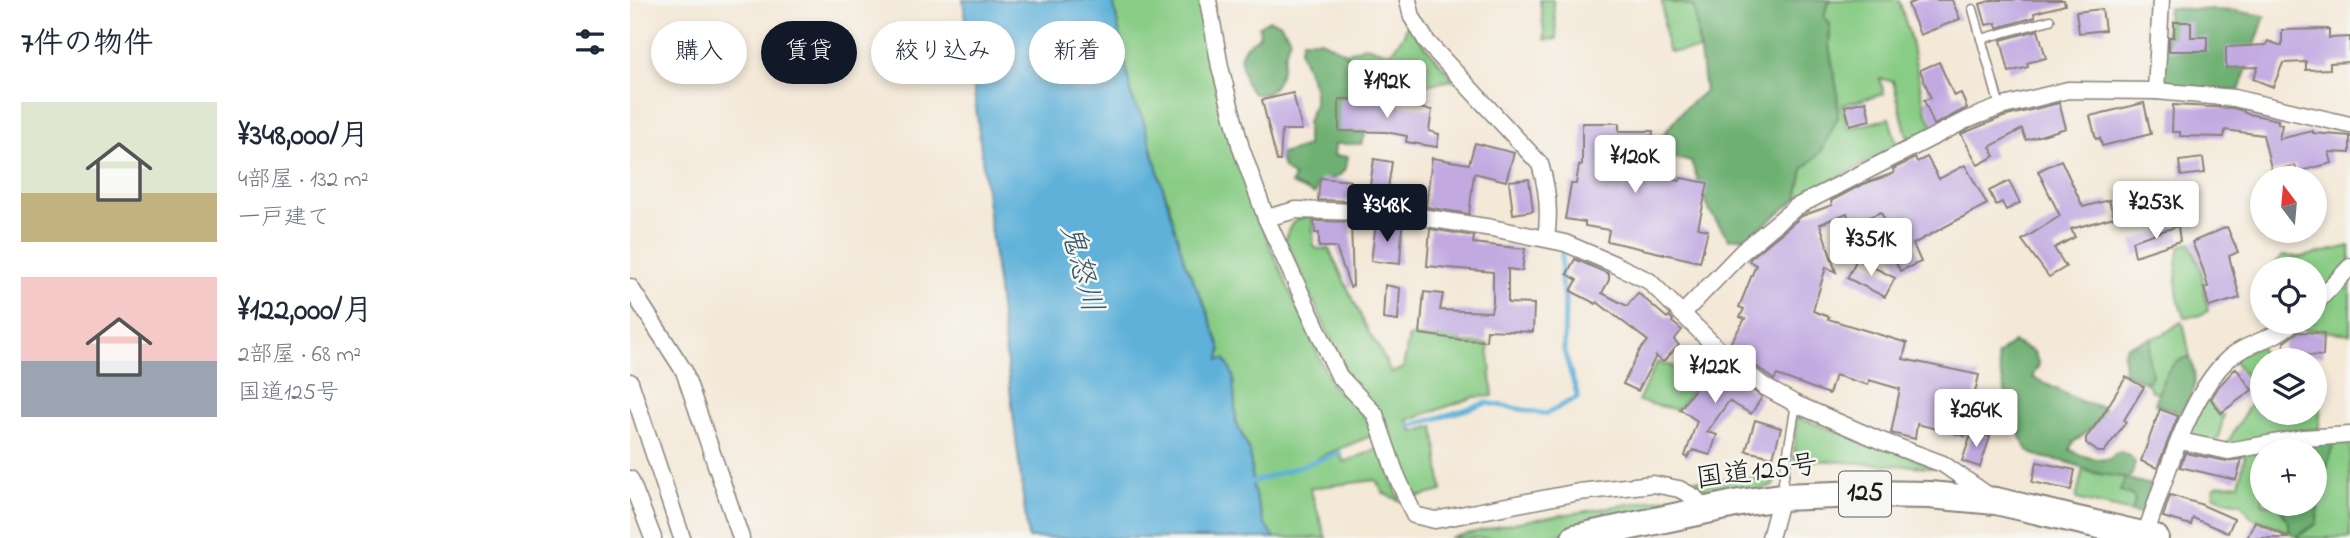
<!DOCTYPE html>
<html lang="ja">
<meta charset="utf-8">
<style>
:root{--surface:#fff;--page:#f2f2f3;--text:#1f2937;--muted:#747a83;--accent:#111827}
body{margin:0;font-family:"Indie Flower","Klee One",sans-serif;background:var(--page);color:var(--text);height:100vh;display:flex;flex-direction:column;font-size:26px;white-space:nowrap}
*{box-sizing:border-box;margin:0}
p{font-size:23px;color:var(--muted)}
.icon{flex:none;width:38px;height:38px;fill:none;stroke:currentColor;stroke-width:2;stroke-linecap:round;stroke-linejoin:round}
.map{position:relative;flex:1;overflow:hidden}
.details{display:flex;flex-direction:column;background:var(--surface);width:630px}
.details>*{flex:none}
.guide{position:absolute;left:21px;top:21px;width:665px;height:63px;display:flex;gap:14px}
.needle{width:46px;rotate:344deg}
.controls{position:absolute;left:1620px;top:166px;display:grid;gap:14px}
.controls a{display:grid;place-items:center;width:77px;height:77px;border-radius:50%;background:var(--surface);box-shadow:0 4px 10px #0003;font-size:35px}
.price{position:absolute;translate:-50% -60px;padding:0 16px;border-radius:7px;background:#fff;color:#222;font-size:23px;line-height:46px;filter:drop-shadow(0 2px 4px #0008)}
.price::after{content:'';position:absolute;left:50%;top:42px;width:21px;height:16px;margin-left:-10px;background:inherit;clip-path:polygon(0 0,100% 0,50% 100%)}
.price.active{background:var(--accent);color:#fff}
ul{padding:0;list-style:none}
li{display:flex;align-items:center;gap:21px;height:175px;padding:0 21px}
li span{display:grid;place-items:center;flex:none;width:196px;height:140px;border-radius:0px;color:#555}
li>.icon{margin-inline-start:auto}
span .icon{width:84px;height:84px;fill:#fffc;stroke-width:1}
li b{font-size:30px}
h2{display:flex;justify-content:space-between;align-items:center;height:84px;padding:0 21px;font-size:30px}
.chip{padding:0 24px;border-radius:32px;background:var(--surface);box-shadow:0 4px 10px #0003;font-size:24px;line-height:63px}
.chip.active{background:var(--accent);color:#fff}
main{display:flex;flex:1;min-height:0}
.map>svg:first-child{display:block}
.green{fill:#89cc85;stroke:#527450;stroke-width:2}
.forest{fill:#6eb072;stroke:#456647;stroke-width:2}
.water{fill:#5eb1d9;stroke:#3d667a;stroke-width:2}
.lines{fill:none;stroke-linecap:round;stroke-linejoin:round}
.stream{stroke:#5eb1d9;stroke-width:5}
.building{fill:#c2aae1}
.service-casing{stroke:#88827a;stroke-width:11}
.minor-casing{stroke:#88827a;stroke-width:19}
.trunk-casing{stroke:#88827a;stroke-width:30}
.service{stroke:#fff;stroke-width:8}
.minor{stroke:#fff;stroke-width:16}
.trunk{stroke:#fff;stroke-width:26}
.labels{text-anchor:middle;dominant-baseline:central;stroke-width:5;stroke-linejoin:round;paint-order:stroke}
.shield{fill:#f6f6f2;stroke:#5d5d5c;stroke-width:2}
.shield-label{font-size:26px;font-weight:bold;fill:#1c1c1c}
.street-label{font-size:28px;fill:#1c1c1c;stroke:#f6f6f2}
.water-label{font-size:30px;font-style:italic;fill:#365868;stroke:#f6f6f2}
</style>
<main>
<section class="details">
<h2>7件の物件<svg class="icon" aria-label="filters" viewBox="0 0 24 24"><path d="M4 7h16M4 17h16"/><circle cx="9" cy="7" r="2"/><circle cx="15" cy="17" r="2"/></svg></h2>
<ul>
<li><span style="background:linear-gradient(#dfe7d0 65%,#c2b280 0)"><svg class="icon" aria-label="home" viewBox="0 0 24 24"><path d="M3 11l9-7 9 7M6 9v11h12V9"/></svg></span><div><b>¥348,000/月</b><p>4部屋 · 132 m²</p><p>一戸建て</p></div></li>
<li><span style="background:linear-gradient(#f6c9c9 60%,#9aa5b1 0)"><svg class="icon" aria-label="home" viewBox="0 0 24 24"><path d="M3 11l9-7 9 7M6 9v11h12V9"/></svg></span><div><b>¥122,000/月</b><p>2部屋 · 68 m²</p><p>国道125号</p></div></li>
</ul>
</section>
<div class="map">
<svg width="1720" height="538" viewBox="0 0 1720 538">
<rect width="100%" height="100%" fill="#f6f6f2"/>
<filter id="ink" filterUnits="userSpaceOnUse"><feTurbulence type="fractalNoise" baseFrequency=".0143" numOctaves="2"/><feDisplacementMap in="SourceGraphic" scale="14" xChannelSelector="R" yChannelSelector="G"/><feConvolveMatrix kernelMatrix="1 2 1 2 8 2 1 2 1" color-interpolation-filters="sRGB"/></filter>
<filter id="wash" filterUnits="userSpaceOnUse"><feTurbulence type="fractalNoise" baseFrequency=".00686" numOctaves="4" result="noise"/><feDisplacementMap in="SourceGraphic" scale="28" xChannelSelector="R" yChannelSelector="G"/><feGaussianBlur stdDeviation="1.57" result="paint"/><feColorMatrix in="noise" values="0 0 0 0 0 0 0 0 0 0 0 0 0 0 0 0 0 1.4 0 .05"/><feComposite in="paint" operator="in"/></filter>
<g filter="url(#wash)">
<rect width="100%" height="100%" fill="#f4e8d7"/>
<g class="green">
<path d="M483,0h87l21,88 46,151 65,147 25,21 19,27 -57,23 -6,5 27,-9 4,9 36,-14 20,53 -17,-8 -7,-13 -66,8 16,50h-51l-11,-15 -11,-35 -3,-36 -14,-30 -3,-47 -15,-15 -13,-54 -20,-43 -10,-31 -6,-29 -11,-28 -15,-56 -11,-21z"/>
<path d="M910,0h13l4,39 -12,1z"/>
<path d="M1032,0l32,7 5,43 -30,2 -3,-8z"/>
<path d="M1201,0h68l11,37 15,72 9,20 -21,10 -6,-3 -14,-55 -13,-2 4,15 -42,11 7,24 40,-11 7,25 -6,8 -93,48 6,-30 18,-17 17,-35 -1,-27 -8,-44 1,-22 -6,-7 3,-12z"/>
<path d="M777,24l47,56 -62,10 -32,-13 -10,-14 -4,-10 19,-7 25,7 14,-18z"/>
<path d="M682,216l2,30 3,3h12l40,84 9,13 13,27 12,-5 6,-32 29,3 1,-6 22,3v7l27,1 5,52 -18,1 -67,23 5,12 21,-6 8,65 -29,7 -64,-120 -64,-138c5,-18 9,-22 27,-24z"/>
<path d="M1560,243l11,26 7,42 -10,5 -14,1c-10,-22 -9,-47 -4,-71z"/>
<path d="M1720,246v16l-35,37v-29h-46l13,-14 20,1z"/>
<path d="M1720,271v63l-59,-6 8,-6h16v-14z"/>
<path d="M1551,322l3,4 6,31c-18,2 -26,20 -32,36l-8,-3v-4l-8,-5h7l3,-7 -4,-18 4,-18 12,-4z"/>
<path d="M1629,343l5,17 -1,53h52v-21h7l-3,37 -30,2 -64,16 30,-51v-7l-23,-31z"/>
<path d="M1074,349l13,9 -40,52 -39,-9 19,-39 14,4 16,9z"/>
<path d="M1575,397l16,19 3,-1 -6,24 -7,5 -25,-6z"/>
<path d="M1166,417l146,51 -148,-9z"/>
<path d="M1704,441l16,1v96h-52l-1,-1 20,-14 1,-23z"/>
<path d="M1633,452v52h15l11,19v9l-37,-14 -11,-15 -17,-3 -10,-5 -1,-7 6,-3 20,-1 6,-28 -6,-3z"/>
<path d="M1453,469l43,9 -6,13 14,5 1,4 -3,12 -56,-13z"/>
<path d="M1146,478l-3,8c-30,6 -54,20 -79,-6z"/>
<path d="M1037,498h6l3,5 -6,8 -125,27h-96l69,-16z"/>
</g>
<g class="forest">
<path d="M1036,0h165l-4,5 -3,12 6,7 -1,22 8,44 1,27 -17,35 -18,17 -6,30 -47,37 -21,3 -19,-27 -19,-50 -42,-10 35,-43 21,-18 -11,-84z"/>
<path d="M1538,8l68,3 29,5 -26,75 -79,-6z"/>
<path d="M639,20l11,3 10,15c-9,22 -5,40 -23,56h-14l-8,-13 -5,-24c2,-4 3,-7 5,-10 7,-8 18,-7 14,-21z"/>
<path d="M673,40h18l25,13c6,17 15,24 32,31l1,14 -11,8 -4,24 1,6 -4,8h-26l-1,12h14c-3,24 -13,20 -31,28v7l-3,3 -23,-10 3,-7 -11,-9 -4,-13 28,-9v-24l7,-17v-18l-14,-36z"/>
<path d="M1522,338l-4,18 4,18 -3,7h-7l-20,-9 3,-5 -2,-13 4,-8z"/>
<path d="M1383,342l21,10 5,13 -7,12 48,24 24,7c-5,13 -18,27 -31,34l-3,8c13,7 26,11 40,9l5,-5 6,-2 9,4 5,7 -3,11 -4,5 23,6 -9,29 -10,-2 3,-12 -2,-4 -13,-5 5,-13c-13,-3 -30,-3 -42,-9 -4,-2 -6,-4 -10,-5 -14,-5 -28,-4 -42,-11 -13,-8 -31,-79 -34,-97z"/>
<path d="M1560,357c9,26 5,35 -9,56l-26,-9c6,-19 12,-44 35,-47z"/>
<path d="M1704,441l-16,59 -1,23 -20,14 -8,-5v-9l-11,-19h37v-52h-45l2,-5z"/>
</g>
<path class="water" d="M333,0h150l19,98 11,21 42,144 20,43 16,43 -2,11 6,-1 8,16 3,47 14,30 3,36 11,35 11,15h-247z"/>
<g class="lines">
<g class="stream">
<path d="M781,426l76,-23 59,11 32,-17 -14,-46 1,-54 -4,-14 1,-30"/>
<path d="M623,482l87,-29"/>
</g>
</g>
<g id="blocks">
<g class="building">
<path d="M1289,0h33l8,19 -40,16 -12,-31z"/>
<path d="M1363,0h71l1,5 -31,8 1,4 -38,11 -1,-5 -10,2 -6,-21z"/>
<path d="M1472,9l3,21 -26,3 -3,-21z"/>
<path d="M1544,22h17v15h16v14h-38v-14h5z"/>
<path d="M1699,29v9l21,-1v25l-20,1v6l-24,1v-8l-23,1 -10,24 -20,-8 5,-12 -32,1v-21l40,-2 2,-4 14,5v-16z"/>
<path d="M1408,30l8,28 -19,5 1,4 -19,5 -8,-32z"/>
<path d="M1309,62l15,34 7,-3 6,15 -33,17 -10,-25 7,-2 -11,-28z"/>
<path d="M663,93l9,37h-20l-2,31h-3l-15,-61z"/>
<path d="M709,99l41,1v2l52,8 -3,21 10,3 -2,13 -31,-5 1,-6 -21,-4 -47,-1z"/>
<path d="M1236,101l4,19 -20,5 -5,-19z"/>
<path d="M1429,103l7,25 -40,12 -4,-11 -32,18 5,9 -17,9 -17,-31 42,-17z"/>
<path d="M1514,103l7,31 -49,12 -2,-8 -4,1 -6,-23z"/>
<path d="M1543,105l59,3 12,3v2l34,7v4l4,1 -3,14 34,-8v2l37,3v17l-21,-1 3,11 -35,9 -2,-7 -23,7 -9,-37 -38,-5 -1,7 -44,-1v-4h-8z"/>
<path d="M952,123h37v8h34l-6,45 33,5 1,-3 27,5 -10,45 10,2 -8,32 -93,-21 2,-11 -24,-4v-4l-20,-3 6,-35h5l3,-19h3z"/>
<path d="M845,143l39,10 -8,28 -32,-8 -5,41 -43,-7 6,-49 37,6z"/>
<path d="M1297,157l12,22 26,-14 22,39 -74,40 8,18 -21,9 -8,-17 6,-3 -17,-39 -30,12 -4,-11 -27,11 16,48 -10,-5 -13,44 16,6 -1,2 79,24 -4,16 76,16 -14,61 -48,-12 -2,15 -24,-6 9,-44 -31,-9 -1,5 -33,-10 -6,19 -52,-19 -3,5 -45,-35 16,-26 -5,-2 4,-8 -5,-2 17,-42 -7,-4 2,-3 51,-42 30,-11 -1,-4 30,-16 33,-12 -1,-4 22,-11 2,4z"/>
<path d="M1573,158l2,15 -24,3 -2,-15z"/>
<path d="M744,159l18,3 -4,26 -18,-3z"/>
<path d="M1431,160l22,47 26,-7 5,17 -43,12 4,8 -21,11 12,19 -17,10 -27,-37 38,-24 -22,-45z"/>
<path d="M690,178l31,3 -1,20 -32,-1z"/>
<path d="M899,179l4,32 -20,3 -4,-33z"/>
<path d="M1379,181l11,22 -14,7 -4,-8 -6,3 -7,-14z"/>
<path d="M684,221l37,1 2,64 -3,1 -14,-40h-17v-14h-4z"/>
<path d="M746,223l26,2 -2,39 -29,-3z"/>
<path d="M1548,226l2,15 -45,15 -3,-15z"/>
<path d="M1597,227l11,25 -9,4 11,42 -31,9 -5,-19 4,-1 -5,-18 -11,-27z"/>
<path d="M800,229l44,7 -1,7 52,6 -3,22 -14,-2v34l26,1 -1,28 -46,-2 -1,11 -24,-1 -42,-6 4,-42 19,2 -3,16 51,2 2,-10v-30l-66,-6z"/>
<path d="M945,259l34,15v6l-7,13 25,13 11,-13 29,25 2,-2 4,4 -1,2 10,8 -8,10 5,5 -16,17 -7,-6 -18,35 -15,-7 17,-34 8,-9 -51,-39 -1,2 -25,-13 6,-11 -10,-6z"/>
<path d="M1227,259l38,19 -10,19 -38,-19z"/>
<path d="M755,285l15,3 -2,33 -15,-2z"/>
<path d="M1668,332l26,1 -1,23 -40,-2 1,-12z"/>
<path d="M1085,362l47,35 -11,17 -22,-13 -22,31 10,3 -7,20 -17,-5 -6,8 -2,-2 12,-35 -17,-12z"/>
<path d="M1606,368l16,22 -31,23 -10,-14 8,-13z"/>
<path d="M1496,377l18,10 -20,33 2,2 -22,30h-6l-12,-9v-5l16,-22z"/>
<path d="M1530,409l18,7 -21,52 -16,-7z"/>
<path d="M1125,420l26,8 -8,29 -27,-6z"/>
<path d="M1342,432l18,5 -10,30 -18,-6z"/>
<path d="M1555,453l41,8 16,-2 -6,21 -56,-13z"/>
<path d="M1407,462l38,8 -4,20 -39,-8z"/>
<path d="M1540,495l30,9 34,15 -6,14 -35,-15 -2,7 -28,-8z"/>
<path d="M1625,521l34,17h-42z"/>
</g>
</g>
</g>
<g filter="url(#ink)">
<use href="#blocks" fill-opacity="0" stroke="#88827a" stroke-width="2"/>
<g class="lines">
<defs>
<g id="service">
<path d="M1343,9l27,98"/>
<path d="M1351,39l69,-19"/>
<path d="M1151,494l15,-90"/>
</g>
<g id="minor">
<path d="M578,0l12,67 21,81 25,70 73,158 36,38 20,58 19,43 21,5 144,-28 74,-8 26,5 15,8 11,13"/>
<path d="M778,0l4,17 15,25 113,122c8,25 10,48 6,74"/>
<path d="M1526,91l5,-91"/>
<path d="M636,218l30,-8 98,3 98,15 73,15 49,21 35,17 73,72 43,34 31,17 83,36 64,24 49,34"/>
<path d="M0,287l54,84 57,167"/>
<path d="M1685,304l35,-37"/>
<path d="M1052,314l60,-62 54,-45 170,-87 34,-13 68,-17 88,1 78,7 116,27"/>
<path d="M0,382l52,156"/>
<path d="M1550,441l48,10 75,-13 47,-3"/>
<path d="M0,479l23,59"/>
<path d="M1515,535c19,-52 41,-133 79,-172 14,-15 34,-20 52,-29 6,-3 12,-8 18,-12"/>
<path d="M1140,538l11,-41"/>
</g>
<path id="trunk" d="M945,538l165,-35 41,-6 82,-3 66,1 67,6 159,37"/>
</defs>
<use href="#service" class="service-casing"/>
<use href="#minor" class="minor-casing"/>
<use href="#trunk" class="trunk-casing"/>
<use href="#service" class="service"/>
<use href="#minor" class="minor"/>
<use href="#trunk" class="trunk"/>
</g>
</g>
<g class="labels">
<rect class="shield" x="1209" y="471.5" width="52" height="45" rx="5"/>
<g class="shield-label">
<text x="1235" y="494">125</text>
</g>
<g class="street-label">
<text transform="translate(1127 473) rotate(-7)">国道125号</text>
</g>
<g class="water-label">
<text transform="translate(450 269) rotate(75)">鬼怒川</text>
</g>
</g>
</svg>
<div class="controls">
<a><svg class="needle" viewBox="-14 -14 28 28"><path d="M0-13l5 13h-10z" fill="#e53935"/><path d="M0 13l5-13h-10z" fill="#747a83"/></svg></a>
<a><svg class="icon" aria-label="locate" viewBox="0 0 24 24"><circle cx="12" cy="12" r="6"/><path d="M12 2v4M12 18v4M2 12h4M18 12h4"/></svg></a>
<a><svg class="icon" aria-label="layers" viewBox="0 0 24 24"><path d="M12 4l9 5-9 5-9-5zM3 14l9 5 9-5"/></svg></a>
<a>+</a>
</div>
<b class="price" style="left:757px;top:120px">¥192K</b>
<b class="price" style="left:1005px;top:195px">¥120K</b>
<b class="price" style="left:1526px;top:241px">¥253K</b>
<b class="price active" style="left:757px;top:244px">¥348K</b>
<b class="price" style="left:1241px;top:278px">¥351K</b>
<b class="price" style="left:1085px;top:405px">¥122K</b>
<b class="price" style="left:1346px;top:449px">¥264K</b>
<div class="guide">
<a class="chip">購入</a>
<a class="chip active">賃貸</a>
<a class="chip">絞り込み</a>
<a class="chip">新着</a>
</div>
</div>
</main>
